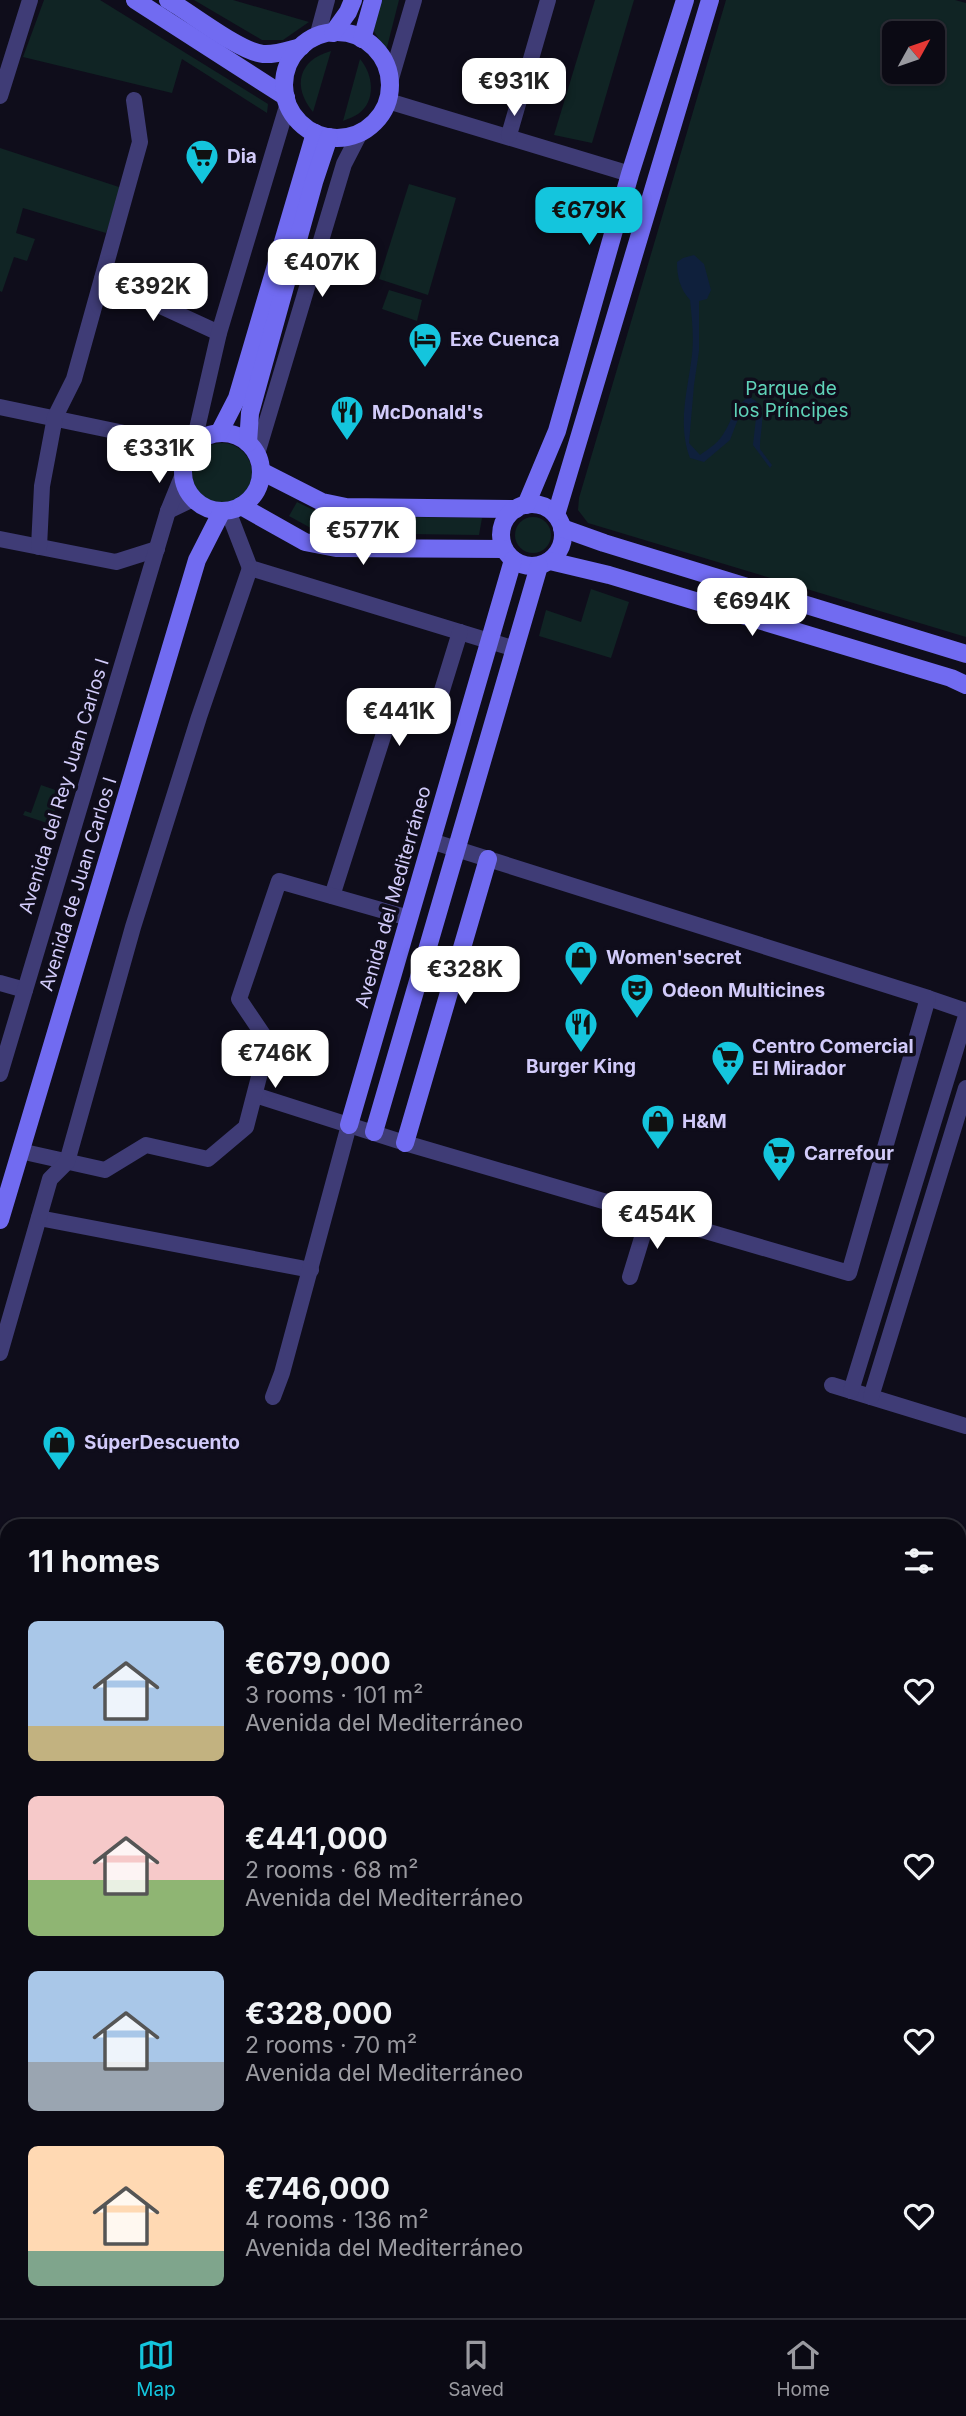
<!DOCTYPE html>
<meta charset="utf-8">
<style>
:root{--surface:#0b0a14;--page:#14131d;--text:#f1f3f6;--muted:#9a9aa0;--line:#2b2b34;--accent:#14c5dd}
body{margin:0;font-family:Inter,sans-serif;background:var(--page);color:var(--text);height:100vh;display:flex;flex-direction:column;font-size:26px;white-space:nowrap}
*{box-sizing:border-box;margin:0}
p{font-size:23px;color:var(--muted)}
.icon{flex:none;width:38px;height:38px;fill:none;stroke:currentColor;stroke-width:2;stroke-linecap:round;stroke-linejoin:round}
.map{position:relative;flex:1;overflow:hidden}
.sheet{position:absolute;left:0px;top:1519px;width:966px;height:800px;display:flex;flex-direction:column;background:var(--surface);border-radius:21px 21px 0 0;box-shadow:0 2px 5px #0004,0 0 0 2px var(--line)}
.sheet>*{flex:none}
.needle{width:46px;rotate:50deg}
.fabs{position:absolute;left:882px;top:21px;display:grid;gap:14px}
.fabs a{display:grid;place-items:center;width:63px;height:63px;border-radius:10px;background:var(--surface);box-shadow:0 2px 5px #0004,0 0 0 2px var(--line);font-size:35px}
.price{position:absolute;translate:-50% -60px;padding:0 16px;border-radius:14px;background:#fff;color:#222;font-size:23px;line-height:46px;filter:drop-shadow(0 2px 4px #0008)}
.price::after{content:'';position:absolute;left:50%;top:42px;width:21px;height:16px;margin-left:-10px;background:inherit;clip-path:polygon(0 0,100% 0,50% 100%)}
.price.current{background:var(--accent);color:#111}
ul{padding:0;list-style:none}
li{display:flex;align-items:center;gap:21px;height:175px;padding:0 28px}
li span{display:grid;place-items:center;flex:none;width:196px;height:140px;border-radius:10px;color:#555}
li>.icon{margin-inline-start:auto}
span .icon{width:84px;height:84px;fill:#fffc;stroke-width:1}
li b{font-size:30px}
h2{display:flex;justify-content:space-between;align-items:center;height:84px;padding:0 28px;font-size:30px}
.tabs{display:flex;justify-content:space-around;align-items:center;height:98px;border-top:2px solid var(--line);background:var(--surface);font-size:19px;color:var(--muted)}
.tabs a{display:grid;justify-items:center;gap:4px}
.tabs .current{color:var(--accent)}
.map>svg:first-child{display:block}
.green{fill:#102424;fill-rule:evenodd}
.water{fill:#0f203c}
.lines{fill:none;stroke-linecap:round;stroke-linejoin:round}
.street{stroke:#3f3c76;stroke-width:16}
.secondary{stroke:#716bf1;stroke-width:18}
.labels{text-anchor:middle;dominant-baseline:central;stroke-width:7;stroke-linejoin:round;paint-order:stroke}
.poi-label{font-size:19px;font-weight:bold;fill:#d2cbfa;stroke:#0f0d1b;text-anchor:start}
.park-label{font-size:19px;fill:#5fd2b8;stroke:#0f0d1b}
.street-label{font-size:19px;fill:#d2cbfa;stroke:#0f0d1b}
</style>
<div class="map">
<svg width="966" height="2318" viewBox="0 0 966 2318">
<rect width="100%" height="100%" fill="#0f0d1b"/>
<g class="green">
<path d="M44,0h56l168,104 -1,9 -85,-54 -10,34 -149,-36z"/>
<path d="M194,0h39l76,22 -26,18h-21z"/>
<path d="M377,0h22l-13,51 -14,-23z"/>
<path d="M595,0h39l-42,143 -38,-8z"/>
<path d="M726,0h229l11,3v634l-378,-114 -10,-13 1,-12zM894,33h39v39h-39z"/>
<path d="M331,51l-18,61c-21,-25 -15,-52 18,-61z"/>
<path d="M360,59c13,15 17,42 -2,55 -4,3 -11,5 -15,7z"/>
<path d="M0,148l122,40 -16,45 -83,-25 -7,25 19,6 -8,22 -13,-4 -12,35 -2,-1z"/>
<path d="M409,184l47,14 -28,97 -49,-16z"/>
<path d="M389,290l33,10 -5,21 -35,-12z"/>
<circle cx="222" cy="473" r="30"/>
<path d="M297,502l31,15h67l7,16 -84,-1 -29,-16z"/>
<circle cx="533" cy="535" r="18"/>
<path d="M402,517l80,1 -3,17 -70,-1z"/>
<path d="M591,589l38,13 -18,56 -72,-22 7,-26 35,12z"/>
<path d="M41,785l20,7 -11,32 -27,-9 2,-4 6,2z"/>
</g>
<path class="water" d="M694,255l10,9 7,26 -4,9 -8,2v50l-5,34 -5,58 11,12c8,-6 17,-11 22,-19 12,-17 7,-23 26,-39 23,7 11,32 12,52l12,16 -2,3 -17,-23 4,-36 -6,-6 -8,3 -13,34 -26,22 -14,-4c-13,-34 -2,-69 2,-103 2,-18 0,-37 -2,-55 -10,-11 -13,-23 -13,-38l6,-4z"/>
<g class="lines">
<g class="street">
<path d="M317,37l10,-37"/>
<path d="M390,82l24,-82"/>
<path d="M0,96l30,-96"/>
<path d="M388,101l242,73"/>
<path d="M509,135l39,-135"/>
<path d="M102,279l117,54"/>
<path d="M0,407l148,31 37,21"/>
<path d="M193,446l26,-113 69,-230"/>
<path d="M257,454l87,-290 16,-31"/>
<path d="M168,511l25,-12"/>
<path d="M228,511l22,57 265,81"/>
<path d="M0,539l116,23 41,-13"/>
<path d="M39,547l3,-61 13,-69 19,-38 66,-237 -6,-42"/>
<path d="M332,896l62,-194 41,11 25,-81"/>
<path d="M0,983l25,7"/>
<path d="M928,998l38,13"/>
<path d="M0,1074l168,-563 15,-37"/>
<path d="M255,1095l150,48 444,130 79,-275 -497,-157"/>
<path d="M20,1151l85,19 41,-25 62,14 38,-32 22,-85 -29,-43 40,-118 130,37"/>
<path d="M39,1218l272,52"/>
<path d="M630,1277l19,-62"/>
<path d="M0,1353l50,-174 17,-17 66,-235 66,-210 51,-149"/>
<path d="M832,1385l134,41"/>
<path d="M851,1391l115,-375"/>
<path d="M273,1397l9,-24 67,-248"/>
<path d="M871,1397l95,-309"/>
</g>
<g class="secondary">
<path d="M135,0l151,97"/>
<path d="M168,0c23,13 72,52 95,54 13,1 26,-4 38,-7"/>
<circle cx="337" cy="85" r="53"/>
<path d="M333,33l15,-21 5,-12"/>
<path d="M362,39l11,-39"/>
<circle cx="222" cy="472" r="39"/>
<path d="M219,433l18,-35 78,-265"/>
<path d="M248,443l2,-30 64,-231 15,-45"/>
<path d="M261,471l61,31 24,5 170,2"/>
<circle cx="532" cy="535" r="31"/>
<path d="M526,505l31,-74 73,-257 55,-174"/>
<path d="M241,506l64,36 31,6 168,1"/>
<path d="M556,515l154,-515"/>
<path d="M562,528l42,15 362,111"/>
<path d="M550,561l59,14 342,103 15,7"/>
<path d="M349,1125l164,-565"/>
<path d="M374,1132l165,-566"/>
<path d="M405,1143l83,-284"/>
<path d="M0,1220l197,-660 25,-49"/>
</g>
</g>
<defs>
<symbol id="supermarket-pin" viewBox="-11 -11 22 30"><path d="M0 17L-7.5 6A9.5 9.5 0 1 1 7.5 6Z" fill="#14c5dd" stroke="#0f0d1b"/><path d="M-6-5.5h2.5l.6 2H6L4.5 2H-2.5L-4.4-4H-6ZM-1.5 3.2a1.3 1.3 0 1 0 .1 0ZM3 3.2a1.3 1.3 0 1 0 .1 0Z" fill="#111"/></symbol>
<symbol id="hotel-pin" viewBox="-11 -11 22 30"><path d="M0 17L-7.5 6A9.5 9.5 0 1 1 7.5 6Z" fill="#14c5dd" stroke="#0f0d1b"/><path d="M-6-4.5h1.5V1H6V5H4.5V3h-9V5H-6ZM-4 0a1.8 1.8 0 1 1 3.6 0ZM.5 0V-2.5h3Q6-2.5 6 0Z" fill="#111"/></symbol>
<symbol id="restaurant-pin" viewBox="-11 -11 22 30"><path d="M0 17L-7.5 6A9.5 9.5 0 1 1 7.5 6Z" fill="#14c5dd" stroke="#0f0d1b"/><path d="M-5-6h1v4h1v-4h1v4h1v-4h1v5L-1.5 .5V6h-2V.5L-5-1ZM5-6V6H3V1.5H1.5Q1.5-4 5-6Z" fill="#111"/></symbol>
<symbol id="shop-pin" viewBox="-11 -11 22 30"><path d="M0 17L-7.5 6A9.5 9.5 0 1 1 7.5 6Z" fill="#14c5dd" stroke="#0f0d1b"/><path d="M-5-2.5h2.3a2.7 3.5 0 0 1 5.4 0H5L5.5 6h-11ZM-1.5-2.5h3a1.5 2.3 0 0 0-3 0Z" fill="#111"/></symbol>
<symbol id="theatre-pin" viewBox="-11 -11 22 30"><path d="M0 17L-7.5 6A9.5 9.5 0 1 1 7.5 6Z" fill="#14c5dd" stroke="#0f0d1b"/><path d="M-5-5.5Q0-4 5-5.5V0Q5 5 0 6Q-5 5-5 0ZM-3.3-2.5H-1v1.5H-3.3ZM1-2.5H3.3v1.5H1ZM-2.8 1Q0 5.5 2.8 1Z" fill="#111"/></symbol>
</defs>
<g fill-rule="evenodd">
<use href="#supermarket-pin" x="183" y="137" width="38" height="52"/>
<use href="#hotel-pin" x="406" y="320" width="38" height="52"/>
<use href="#restaurant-pin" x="328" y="393" width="38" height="52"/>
<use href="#shop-pin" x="562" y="938" width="38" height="52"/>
<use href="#theatre-pin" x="618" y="971" width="38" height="52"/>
<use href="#restaurant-pin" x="562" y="1005" width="38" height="52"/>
<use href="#supermarket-pin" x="709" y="1038" width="38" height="52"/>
<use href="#shop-pin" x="639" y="1102" width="38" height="52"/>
<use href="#supermarket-pin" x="760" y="1134" width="38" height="52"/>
<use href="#shop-pin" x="40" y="1423" width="38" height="52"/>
</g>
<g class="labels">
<g class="poi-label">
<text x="227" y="156">Dia</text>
<text x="450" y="339">Exe Cuenca</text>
<text x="372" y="412">McDonald's</text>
<text x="606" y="957">Women'secret</text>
<text x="662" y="990">Odeon Multicines</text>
<text x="752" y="1046">Centro Comercial<tspan x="752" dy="22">El Mirador</tspan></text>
<text x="581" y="1066" text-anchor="middle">Burger King</text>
<text x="682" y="1121">H&amp;M</text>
<text x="804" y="1153">Carrefour</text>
<text x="84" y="1442">SúperDescuento</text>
</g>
<g class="park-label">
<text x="791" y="388">Parque de<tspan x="791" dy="22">los Príncipes</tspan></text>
</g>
<g class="street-label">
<text transform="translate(64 786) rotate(-73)">Avenida del Rey Juan Carlos I</text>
<text transform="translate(78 884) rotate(-73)">Avenida de Juan Carlos I</text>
<text transform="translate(393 897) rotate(-74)">Avenida del Mediterráneo</text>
</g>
</g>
</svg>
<div class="fabs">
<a><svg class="needle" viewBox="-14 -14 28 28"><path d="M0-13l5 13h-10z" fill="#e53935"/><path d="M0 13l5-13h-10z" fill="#9a9aa0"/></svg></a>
</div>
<b class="price" style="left:514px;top:118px">€931K</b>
<b class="price current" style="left:589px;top:247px">€679K</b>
<b class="price" style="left:322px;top:299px">€407K</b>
<b class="price" style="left:153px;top:323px">€392K</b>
<b class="price" style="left:159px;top:485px">€331K</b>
<b class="price" style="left:363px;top:567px">€577K</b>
<b class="price" style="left:752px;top:638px">€694K</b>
<b class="price" style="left:399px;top:748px">€441K</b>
<b class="price" style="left:465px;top:1006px">€328K</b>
<b class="price" style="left:275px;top:1090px">€746K</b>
<b class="price" style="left:657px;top:1251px">€454K</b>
<section class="sheet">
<h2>11 homes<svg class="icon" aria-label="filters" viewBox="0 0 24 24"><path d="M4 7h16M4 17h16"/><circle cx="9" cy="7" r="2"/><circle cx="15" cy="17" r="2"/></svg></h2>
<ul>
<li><span style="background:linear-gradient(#a9c7e8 75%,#c2b280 0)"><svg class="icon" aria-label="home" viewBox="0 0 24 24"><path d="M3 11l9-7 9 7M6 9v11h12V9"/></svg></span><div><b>€679,000</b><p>3 rooms · 101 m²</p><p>Avenida del Mediterráneo</p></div><svg class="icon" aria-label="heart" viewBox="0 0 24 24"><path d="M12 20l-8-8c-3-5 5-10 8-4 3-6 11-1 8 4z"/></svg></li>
<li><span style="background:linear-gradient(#f6c9c9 60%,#8fb573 0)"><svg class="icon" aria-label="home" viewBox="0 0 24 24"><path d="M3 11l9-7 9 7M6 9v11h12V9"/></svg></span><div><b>€441,000</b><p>2 rooms · 68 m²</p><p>Avenida del Mediterráneo</p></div><svg class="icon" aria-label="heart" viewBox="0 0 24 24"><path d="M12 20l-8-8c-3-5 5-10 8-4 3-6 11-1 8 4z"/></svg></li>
<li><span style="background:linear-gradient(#a9c7e8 65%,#9aa5b1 0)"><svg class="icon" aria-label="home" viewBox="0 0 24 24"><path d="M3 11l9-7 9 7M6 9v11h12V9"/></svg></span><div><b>€328,000</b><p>2 rooms · 70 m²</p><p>Avenida del Mediterráneo</p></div><svg class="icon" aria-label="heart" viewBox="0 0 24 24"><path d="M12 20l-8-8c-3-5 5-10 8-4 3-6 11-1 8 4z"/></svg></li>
<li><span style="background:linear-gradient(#ffd9b3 75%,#7fa58c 0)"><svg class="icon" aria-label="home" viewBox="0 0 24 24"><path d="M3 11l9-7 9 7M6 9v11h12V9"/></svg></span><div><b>€746,000</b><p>4 rooms · 136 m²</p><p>Avenida del Mediterráneo</p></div><svg class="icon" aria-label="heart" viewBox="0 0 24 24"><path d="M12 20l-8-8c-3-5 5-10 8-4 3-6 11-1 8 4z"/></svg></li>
</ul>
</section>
</div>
<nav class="tabs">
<a class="current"><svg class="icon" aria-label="map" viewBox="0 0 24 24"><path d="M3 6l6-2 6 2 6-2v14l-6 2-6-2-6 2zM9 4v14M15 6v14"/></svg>Map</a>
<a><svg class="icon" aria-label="saved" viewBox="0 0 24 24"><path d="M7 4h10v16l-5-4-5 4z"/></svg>Saved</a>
<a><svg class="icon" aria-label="home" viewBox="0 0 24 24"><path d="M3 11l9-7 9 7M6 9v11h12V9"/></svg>Home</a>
</nav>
